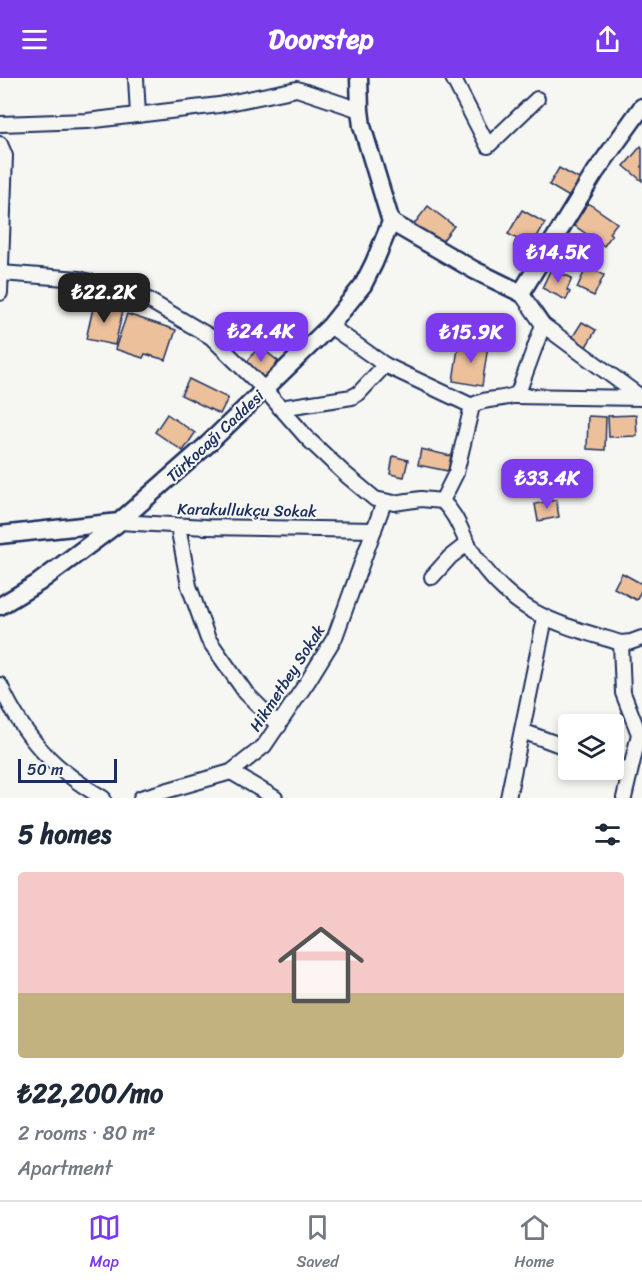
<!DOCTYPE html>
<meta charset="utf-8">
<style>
:root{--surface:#fff;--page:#f6f6f7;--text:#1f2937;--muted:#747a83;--line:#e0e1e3;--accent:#7c3aed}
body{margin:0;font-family:Sriracha,sans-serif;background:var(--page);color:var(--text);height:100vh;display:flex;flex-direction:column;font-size:22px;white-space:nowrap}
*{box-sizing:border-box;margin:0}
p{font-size:20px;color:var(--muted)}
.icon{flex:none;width:33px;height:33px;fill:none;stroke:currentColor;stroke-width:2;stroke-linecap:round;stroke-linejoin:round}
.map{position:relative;height:720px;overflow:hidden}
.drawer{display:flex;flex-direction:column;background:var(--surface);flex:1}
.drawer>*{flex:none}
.fabs{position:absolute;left:558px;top:636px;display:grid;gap:12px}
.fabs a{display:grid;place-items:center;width:66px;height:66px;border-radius:6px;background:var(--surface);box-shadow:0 3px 9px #0003;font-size:30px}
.scale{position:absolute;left:18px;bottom:15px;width:99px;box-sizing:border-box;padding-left:6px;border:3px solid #1b2f5e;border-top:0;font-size:16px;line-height:21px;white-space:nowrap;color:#1b2f5e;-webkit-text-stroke:4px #f6f6f2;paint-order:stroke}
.price{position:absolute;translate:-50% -51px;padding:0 14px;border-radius:12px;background:var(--accent);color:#fff;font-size:20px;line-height:39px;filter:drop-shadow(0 2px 3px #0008)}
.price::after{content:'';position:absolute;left:50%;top:36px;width:18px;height:14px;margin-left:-9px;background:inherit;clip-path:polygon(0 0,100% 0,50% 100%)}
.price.current{background:#222;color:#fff}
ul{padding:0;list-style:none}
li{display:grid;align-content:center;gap:12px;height:318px;padding:0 18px}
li+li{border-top:2px solid var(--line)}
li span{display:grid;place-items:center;height:186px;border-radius:6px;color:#555}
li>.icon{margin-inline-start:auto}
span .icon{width:108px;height:108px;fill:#fffc;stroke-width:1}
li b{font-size:26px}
h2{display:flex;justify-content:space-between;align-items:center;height:72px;padding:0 18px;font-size:26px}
header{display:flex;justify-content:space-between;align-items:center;height:78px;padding:0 18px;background:var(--accent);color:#fff;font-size:27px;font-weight:700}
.tab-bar{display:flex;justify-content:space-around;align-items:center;height:84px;border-top:2px solid var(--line);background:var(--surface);font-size:16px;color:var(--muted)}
.tab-bar a{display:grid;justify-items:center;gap:3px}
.tab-bar .current{color:var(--accent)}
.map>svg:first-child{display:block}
.building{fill:#ecc09b;stroke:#1b2f5e;stroke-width:1.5}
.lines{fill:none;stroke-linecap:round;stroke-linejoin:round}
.minor-casing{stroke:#1b2f5e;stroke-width:18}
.tertiary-casing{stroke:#1b2f5e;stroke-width:21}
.minor{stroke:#f6f6f2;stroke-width:14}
.tertiary{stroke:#f6f6f2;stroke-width:16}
.labels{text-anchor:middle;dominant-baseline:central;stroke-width:4.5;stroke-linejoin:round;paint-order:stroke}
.street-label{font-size:16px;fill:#1b2f5e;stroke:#f6f6f2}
</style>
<header><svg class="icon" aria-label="menu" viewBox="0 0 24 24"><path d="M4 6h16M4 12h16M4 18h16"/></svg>Doorstep<svg class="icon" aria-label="share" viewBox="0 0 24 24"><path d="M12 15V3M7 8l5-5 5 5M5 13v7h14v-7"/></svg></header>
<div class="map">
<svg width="642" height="720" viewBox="0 0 642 720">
<rect width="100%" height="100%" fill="#f6f6f2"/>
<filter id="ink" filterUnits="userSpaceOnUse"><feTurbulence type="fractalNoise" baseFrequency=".0167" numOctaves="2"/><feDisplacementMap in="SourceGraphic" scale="12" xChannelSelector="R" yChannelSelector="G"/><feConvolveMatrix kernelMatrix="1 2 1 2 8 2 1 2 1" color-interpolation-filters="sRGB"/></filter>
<g filter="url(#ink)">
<g class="building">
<path d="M641,68l1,2v33l-18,-15z"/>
<path d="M559,90l22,12 -10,18 -22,-13z"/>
<path d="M588,125l29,20 -8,10 3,2 -8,11 -32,-22z"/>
<path d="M428,128l26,20 -14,18 -26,-20z"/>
<path d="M522,132l23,13 -14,24 -23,-13z"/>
<path d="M560,157l24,9 -11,28 -23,-9z"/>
<path d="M587,188l17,9 -10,21 -17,-8z"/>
<path d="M551,191l21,9 -5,12 3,2 -4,8 -24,-12z"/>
<path d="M94,226l29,6 -8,35 -29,-6z"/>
<path d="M127,236l49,16 -10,30 -21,-6 -2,4 -28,-9z"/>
<path d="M261,238l14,9 -7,12 -15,-9z"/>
<path d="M582,244l14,8 -12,20 -14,-9z"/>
<path d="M459,264l29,4 -6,40 -29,-5z"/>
<path d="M259,268l19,15 -15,20 -19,-15z"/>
<path d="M189,301l39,19 -8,16 -39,-19z"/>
<path d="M167,336l28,19 -12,18 -28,-19z"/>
<path d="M636,337l1,21 -28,1 -1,-21z"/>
<path d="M588,338l18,1 -1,33 -18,-1z"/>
<path d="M421,371l30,7 -3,15 -30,-6z"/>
<path d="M393,378l15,4 -4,17 -14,-3z"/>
<path d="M556,422l3,17 -21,4 -3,-17z"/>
<path d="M622,495l20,11v5l-6,11 -22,-12z"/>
</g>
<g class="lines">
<defs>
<g id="minor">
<path d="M136,0l2,37"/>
<path d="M453,0l35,68 49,-47"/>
<path d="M0,46l87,-3 132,-16 78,-16 63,21"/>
<path d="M0,66l5,12 -5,137"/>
<path d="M1,195l78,6 64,18 68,40 54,53 43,49 37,35 30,25 19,4 27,-4 21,2c17,16 20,36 33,55 41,59 80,67 146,87l10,-1 11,-4"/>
<path d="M521,215l22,32 99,73"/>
<path d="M330,248l55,39 87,41"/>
<path d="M513,318l129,2"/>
<path d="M280,330l72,-11 7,-4 26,-28"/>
<path d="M442,423l14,-28 16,-67c14,-10 32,-4 46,-13l25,-68"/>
<path d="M119,444l87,5 168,3"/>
<path d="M178,448l11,60 19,53 38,54 33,33"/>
<path d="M432,499l18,-20 18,-14"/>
<path d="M621,565l2,50 16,41 -15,64"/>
<path d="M0,607c24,53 53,84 103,113"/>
<path d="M522,653l46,17"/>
<path d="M614,687l15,6"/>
<path d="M231,694l44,26"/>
<path d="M141,720l90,-26 33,-26 44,-65 27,-44 49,-135"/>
<path d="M508,720l37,-180"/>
</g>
<g id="tertiary">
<path d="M391,144l83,48 47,23 73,-119 48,-67"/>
<path d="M0,457l119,-13 89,-78 122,-118 33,-41 11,-22 17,-41 -29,-96 -2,-16 -1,-32"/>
<path d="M0,528l38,-23 79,-59"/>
</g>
</defs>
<use href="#minor" class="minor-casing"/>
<use href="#tertiary" class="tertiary-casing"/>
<use href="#minor" class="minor"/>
<use href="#tertiary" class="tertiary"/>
</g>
</g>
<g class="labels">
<g class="street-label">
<text transform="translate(215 358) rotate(-43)">Türkocağı Caddesi</text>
<text transform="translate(247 432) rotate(1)">Karakullukçu Sokak</text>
<text transform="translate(287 600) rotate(-57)">Hikmetbey Sokak</text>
</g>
</g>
</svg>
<div class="fabs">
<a><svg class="icon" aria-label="layers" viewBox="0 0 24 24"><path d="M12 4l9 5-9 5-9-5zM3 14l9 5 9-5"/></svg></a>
</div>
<div class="scale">50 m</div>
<b class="price" style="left:558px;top:206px">₺14.5K</b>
<b class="price current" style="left:104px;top:246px">₺22.2K</b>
<b class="price" style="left:261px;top:285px">₺24.4K</b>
<b class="price" style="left:471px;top:286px">₺15.9K</b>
<b class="price" style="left:547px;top:432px">₺33.4K</b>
</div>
<section class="drawer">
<h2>5 homes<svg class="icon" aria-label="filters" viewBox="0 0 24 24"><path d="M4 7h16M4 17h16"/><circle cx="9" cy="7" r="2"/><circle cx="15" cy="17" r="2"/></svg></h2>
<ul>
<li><span style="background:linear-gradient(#f6c9c9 65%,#c2b280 0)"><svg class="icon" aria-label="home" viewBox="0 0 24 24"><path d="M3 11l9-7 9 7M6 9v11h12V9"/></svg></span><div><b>₺22,200/mo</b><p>2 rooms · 80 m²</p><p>Apartment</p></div></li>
</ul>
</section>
<nav class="tab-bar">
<a class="current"><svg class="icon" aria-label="map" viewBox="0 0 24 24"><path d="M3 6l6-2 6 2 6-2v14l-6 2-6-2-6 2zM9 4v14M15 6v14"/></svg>Map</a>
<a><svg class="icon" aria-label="saved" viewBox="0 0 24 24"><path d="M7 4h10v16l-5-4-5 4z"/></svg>Saved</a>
<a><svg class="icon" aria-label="home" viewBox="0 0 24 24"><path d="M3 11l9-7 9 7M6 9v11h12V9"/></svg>Home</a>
</nav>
